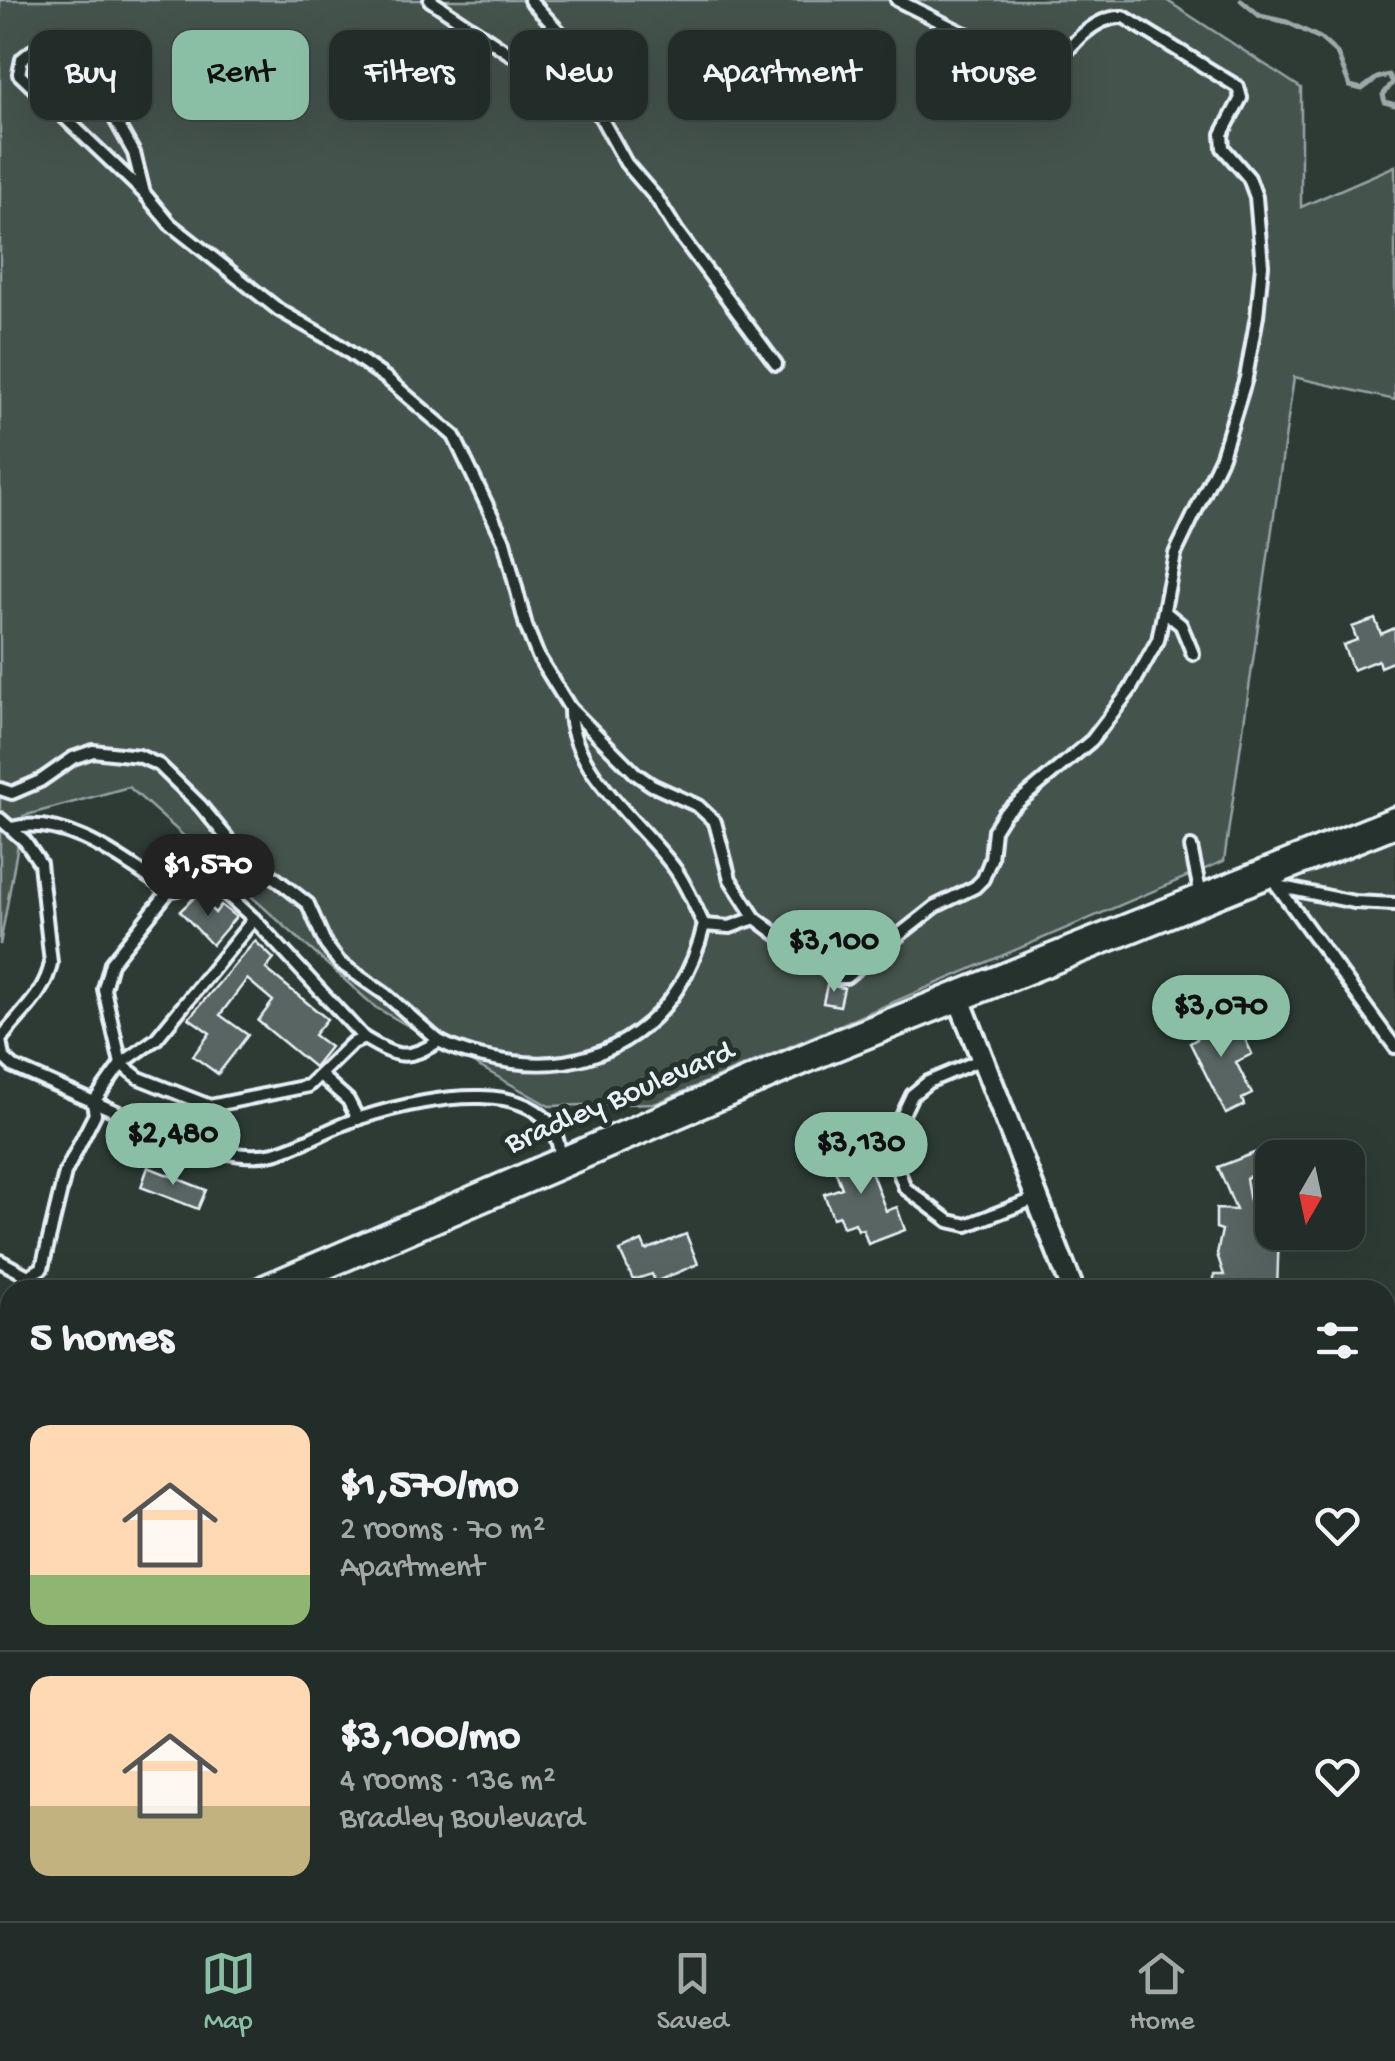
<!DOCTYPE html>
<meta charset="utf-8">
<style>
:root{--surface:#222c28;--page:#2a3430;--text:#f1f3f6;--muted:#a2a7a8;--line:#3f4845;--accent:#8abfa5}
body{margin:0;font-family:"Gochi Hand",sans-serif;background:var(--page);color:var(--text);height:100vh;display:flex;flex-direction:column;font-size:38px;white-space:nowrap}
*{box-sizing:border-box;margin:0}
p{font-size:32px;color:var(--muted)}
.icon{flex:none;width:55px;height:55px;fill:none;stroke:currentColor;stroke-width:2;stroke-linecap:round;stroke-linejoin:round}
.map{position:relative;flex:1;overflow:hidden}
.details{position:absolute;left:0px;top:1280px;width:1395px;height:642px;display:flex;flex-direction:column;background:var(--surface);border-radius:30px 30px 0 0;box-shadow:0 10px 40px #0002,0 0 0 2px var(--line)}
.details>*{flex:none}
.banner{position:absolute;left:30px;top:30px;width:1335px;height:90px;display:flex;gap:20px}
.needle{width:65px;rotate:189deg}
.buttons{position:absolute;left:1255px;top:1140px;display:grid;gap:20px}
.buttons a{display:grid;place-items:center;width:110px;height:110px;border-radius:20px;background:var(--surface);box-shadow:0 10px 40px #0002,0 0 0 2px var(--line);font-size:50px}
.price{position:absolute;translate:-50% -85px;padding:0 22px;border-radius:35px;background:var(--accent);color:#111;font-size:32px;line-height:65px;filter:drop-shadow(0 2px 5px #0008)}
.price::after{content:'';position:absolute;left:50%;top:60px;width:30px;height:22px;margin-left:-15px;background:inherit;clip-path:polygon(0 0,100% 0,50% 100%)}
.price.selected{background:#222;color:#fff}
ul{padding:0;list-style:none}
li{display:flex;align-items:center;gap:30px;height:250px;padding:0 30px}
li+li{border-top:2px solid var(--line)}
li span{display:grid;place-items:center;flex:none;width:280px;height:200px;border-radius:20px;color:#555}
li>.icon{margin-inline-start:auto}
span .icon{width:120px;height:120px;fill:#fffc;stroke-width:1}
li b{font-size:42px}
h2{display:flex;justify-content:space-between;align-items:center;height:120px;padding:0 30px;font-size:42px}
.chip{padding:0 35px;border-radius:20px;background:var(--surface);box-shadow:0 10px 40px #0002,0 0 0 2px var(--line);font-size:35px;line-height:90px}
.chip.selected{background:var(--accent);color:#111}
.dock{display:flex;justify-content:space-around;align-items:center;height:140px;border-top:2px solid var(--line);background:var(--surface);font-size:28px;color:var(--muted)}
.dock a{display:grid;justify-items:center;gap:5px}
.dock .selected{color:var(--accent)}
.map>svg:first-child{display:block}
.built{fill:#3b4843}
.green{fill:#45524e;stroke:#96a2a3;stroke-width:2.5}
.lines{fill:none;stroke-linecap:round;stroke-linejoin:round}
.stream{stroke:#9da8a9;stroke-width:5}
.building{fill:#596563;stroke:#e8f1f8;stroke-width:2.5}
.lane-casing{stroke:#e8f1f8;stroke-width:18}
.street-casing{stroke:#e8f1f8;stroke-width:28}
.secondary-casing{stroke:#e8f1f8;stroke-width:35}
.primary-casing{stroke:#e8f1f8;stroke-width:40}
.path{stroke:#e8f1f8;stroke-width:4;stroke-dasharray:2.5 8;stroke-linecap:butt}
.lane{stroke:#26332d;stroke-width:10}
.street{stroke:#26332d;stroke-width:20}
.secondary{stroke:#26332d;stroke-width:28}
.primary{stroke:#26332d;stroke-width:32}
.labels{text-anchor:middle;dominant-baseline:central;stroke-width:10;stroke-linejoin:round;paint-order:stroke}
.street-label{font-size:32px;fill:#e8f1f8;stroke:#26332d}
</style>
<div class="map">
<svg width="1395" height="1921" viewBox="0 0 1395 1921">
<rect width="100%" height="100%" fill="#2e3b35"/>
<filter id="ink" filterUnits="userSpaceOnUse"><feTurbulence type="fractalNoise" baseFrequency=".01" numOctaves="2"/><feDisplacementMap in="SourceGraphic" scale="20" xChannelSelector="R" yChannelSelector="G"/><feConvolveMatrix kernelMatrix="1 2 1 2 8 2 1 2 1" color-interpolation-filters="sRGB"/></filter>
<g filter="url(#ink)">
<path class="built" d="M1395,832v229l-132,-177z"/>
<path class="green" d="M0,0h1166l135,88v119l94,-41v234l-101,-23 -70,484 -567,242 -108,3 -174,-99 -246,-220 -106,29 -23,129z"/>
<g class="lines">
<path class="stream" d="M1241,0l19,16 27,6 33,16 17,15 13,33 12,3 15,-11 12,-3 4,7 -10,13 2,7 10,3"/>
</g>
<g class="building">
<path d="M1375,619l6,15 14,-6v33l-15,6 -2,-7 -25,10 -10,-25 14,-5 -5,-13z"/>
<path d="M197,895l18,18 6,-8 15,12 -24,28 -32,-34z"/>
<path d="M255,941l19,18 -8,10 61,50 -13,16 16,12 -16,20 -56,-46 15,-20 -26,-22 -27,36 28,20 -30,39 -25,-18 17,-23 -21,-15z"/>
<path d="M827,985l17,3 -4,18 -17,-3z"/>
<path d="M1205,1007l15,34 22,-9 10,22 -16,8 16,32 -10,5 2,6 -18,9 -36,-71 7,-4 -11,-23z"/>
<path d="M860,1142l26,69 11,-4 8,23 -37,14 -5,-15 -5,1 -3,-7 -12,4 -4,-11 -6,2 -9,-24 18,-6 -13,-34z"/>
<path d="M1272,1146v20l-26,12 5,30 21,1v23h7l-2,58h-63v-15h10l-7,-21 5,-24 -6,-2v-19l20,1 -18,-43z"/>
<path d="M148,1167l58,23 -8,19 -57,-22z"/>
<path d="M686,1234l12,30 -43,18 -3,-8 -19,6 -13,-29 22,-10 4,9z"/>
</g>
<g class="lines">
<defs>
<g id="lane">
<path d="M430,0l104,70 60,35"/>
<path d="M530,0l37,40 17,30 10,35 32,58 31,36 20,32 99,133"/>
<path d="M144,193l-125,-119 3,-15 10,-8 12,-4 25,9 37,47 28,50 10,40 26,31 109,86 54,31 53,37 68,58 50,105 22,85 12,30 32,52 66,66 16,11 46,21 17,16 15,57 25,39"/>
<path d="M1165,612l16,13 12,29"/>
<path d="M570,708c-2,60 72,116 105,161 12,17 20,38 29,56"/>
<path d="M0,789l12,4 28,-12 33,-23 20,-7 46,5 20,9 41,40 33,40 75,59 18,41 14,18 45,31 54,47"/>
<path d="M0,819l25,22 15,22 11,100c-6,32 -32,51 -51,77"/>
<path d="M11,828c55,-14 114,34 158,63"/>
<path d="M1191,847l10,49"/>
<path d="M211,880l43,39 110,119 -13,6 -43,42 -98,20 -71,-28 -18,-14 -17,-75 7,-26 58,-72z"/>
<path d="M1277,886l77,16 41,2"/>
<path d="M1278,887l117,160"/>
<path d="M364,1038c33,19 41,24 75,3 24,13 47,17 74,21 96,12 169,-44 191,-137l26,2 25,-9 80,59h11l90,-71 39,-19 8,-8 8,-20 3,-29 10,-16 88,-74 38,-50 28,-50 17,-86 47,-98 24,-78 11,-62 5,-51 -6,-68 -7,-19 -26,-30 -1,-14 19,-36 -3,-11 -114,-70c-30,-2 -54,29 -71,52l-8,1 -30,-17 -52,-20 -66,-33"/>
<path d="M0,1040l3,17 11,10 183,80c24,5 53,12 77,6 30,-8 57,-26 86,-35 57,-18 199,-52 200,42"/>
<path d="M982,1059l-54,23 -16,13 -19,40 2,27 10,26 44,33 18,4 70,-27"/>
<path d="M320,1075l28,25 10,19"/>
<path d="M0,1261l28,15 14,-8 23,-95 30,-59 -2,-11 28,-39 35,-25 98,-120"/>
<path d="M1385,1875l7,-9"/>
<path d="M1355,1921l5,-9"/>
</g>
<path id="street" d="M959,999l114,291"/>
<g id="secondary">
<path d="M265,1290l562,-241 568,-227"/>
<path d="M0,1440l10,-13"/>
</g>
<g id="primary">
<path d="M0,1343l10,8"/>
<path d="M738,1912l12,9"/>
</g>
</defs>
<use href="#lane" class="lane-casing"/>
<use href="#street" class="street-casing"/>
<use href="#secondary" class="secondary-casing"/>
<use href="#primary" class="primary-casing"/>
<path class="path" d="M680,1912l10,9"/>
<use href="#lane" class="lane"/>
<use href="#street" class="street"/>
<use href="#secondary" class="secondary"/>
<use href="#primary" class="primary"/>
</g>
</g>
<g class="labels">
<g class="street-label">
<text transform="translate(620 1099) rotate(-23)">Bradley Boulevard</text>
</g>
</g>
</svg>
<div class="buttons">
<a><svg class="needle" viewBox="-14 -14 28 28"><path d="M0-13l5 13h-10z" fill="#e53935"/><path d="M0 13l5-13h-10z" fill="#a2a7a8"/></svg></a>
</div>
<b class="price selected" style="left:208px;top:919px">$1,570</b>
<b class="price" style="left:834px;top:995px">$3,100</b>
<b class="price" style="left:1221px;top:1060px">$3,070</b>
<b class="price" style="left:173px;top:1188px">$2,480</b>
<b class="price" style="left:861px;top:1197px">$3,130</b>
<div class="banner">
<a class="chip">Buy</a>
<a class="chip selected">Rent</a>
<a class="chip">Filters</a>
<a class="chip">New</a>
<a class="chip">Apartment</a>
<a class="chip">House</a>
</div>
<section class="details">
<h2>5 homes<svg class="icon" aria-label="filters" viewBox="0 0 24 24"><path d="M4 7h16M4 17h16"/><circle cx="9" cy="7" r="2"/><circle cx="15" cy="17" r="2"/></svg></h2>
<ul>
<li><span style="background:linear-gradient(#ffd9b3 75%,#8fb573 0)"><svg class="icon" aria-label="home" viewBox="0 0 24 24"><path d="M3 11l9-7 9 7M6 9v11h12V9"/></svg></span><div><b>$1,570/mo</b><p>2 rooms · 70 m²</p><p>Apartment</p></div><svg class="icon" aria-label="heart" viewBox="0 0 24 24"><path d="M12 20l-8-8c-3-5 5-10 8-4 3-6 11-1 8 4z"/></svg></li>
<li><span style="background:linear-gradient(#ffd9b3 65%,#c2b280 0)"><svg class="icon" aria-label="home" viewBox="0 0 24 24"><path d="M3 11l9-7 9 7M6 9v11h12V9"/></svg></span><div><b>$3,100/mo</b><p>4 rooms · 136 m²</p><p>Bradley Boulevard</p></div><svg class="icon" aria-label="heart" viewBox="0 0 24 24"><path d="M12 20l-8-8c-3-5 5-10 8-4 3-6 11-1 8 4z"/></svg></li>
</ul>
</section>
</div>
<nav class="dock">
<a class="selected"><svg class="icon" aria-label="map" viewBox="0 0 24 24"><path d="M3 6l6-2 6 2 6-2v14l-6 2-6-2-6 2zM9 4v14M15 6v14"/></svg>Map</a>
<a><svg class="icon" aria-label="saved" viewBox="0 0 24 24"><path d="M7 4h10v16l-5-4-5 4z"/></svg>Saved</a>
<a><svg class="icon" aria-label="home" viewBox="0 0 24 24"><path d="M3 11l9-7 9 7M6 9v11h12V9"/></svg>Home</a>
</nav>
